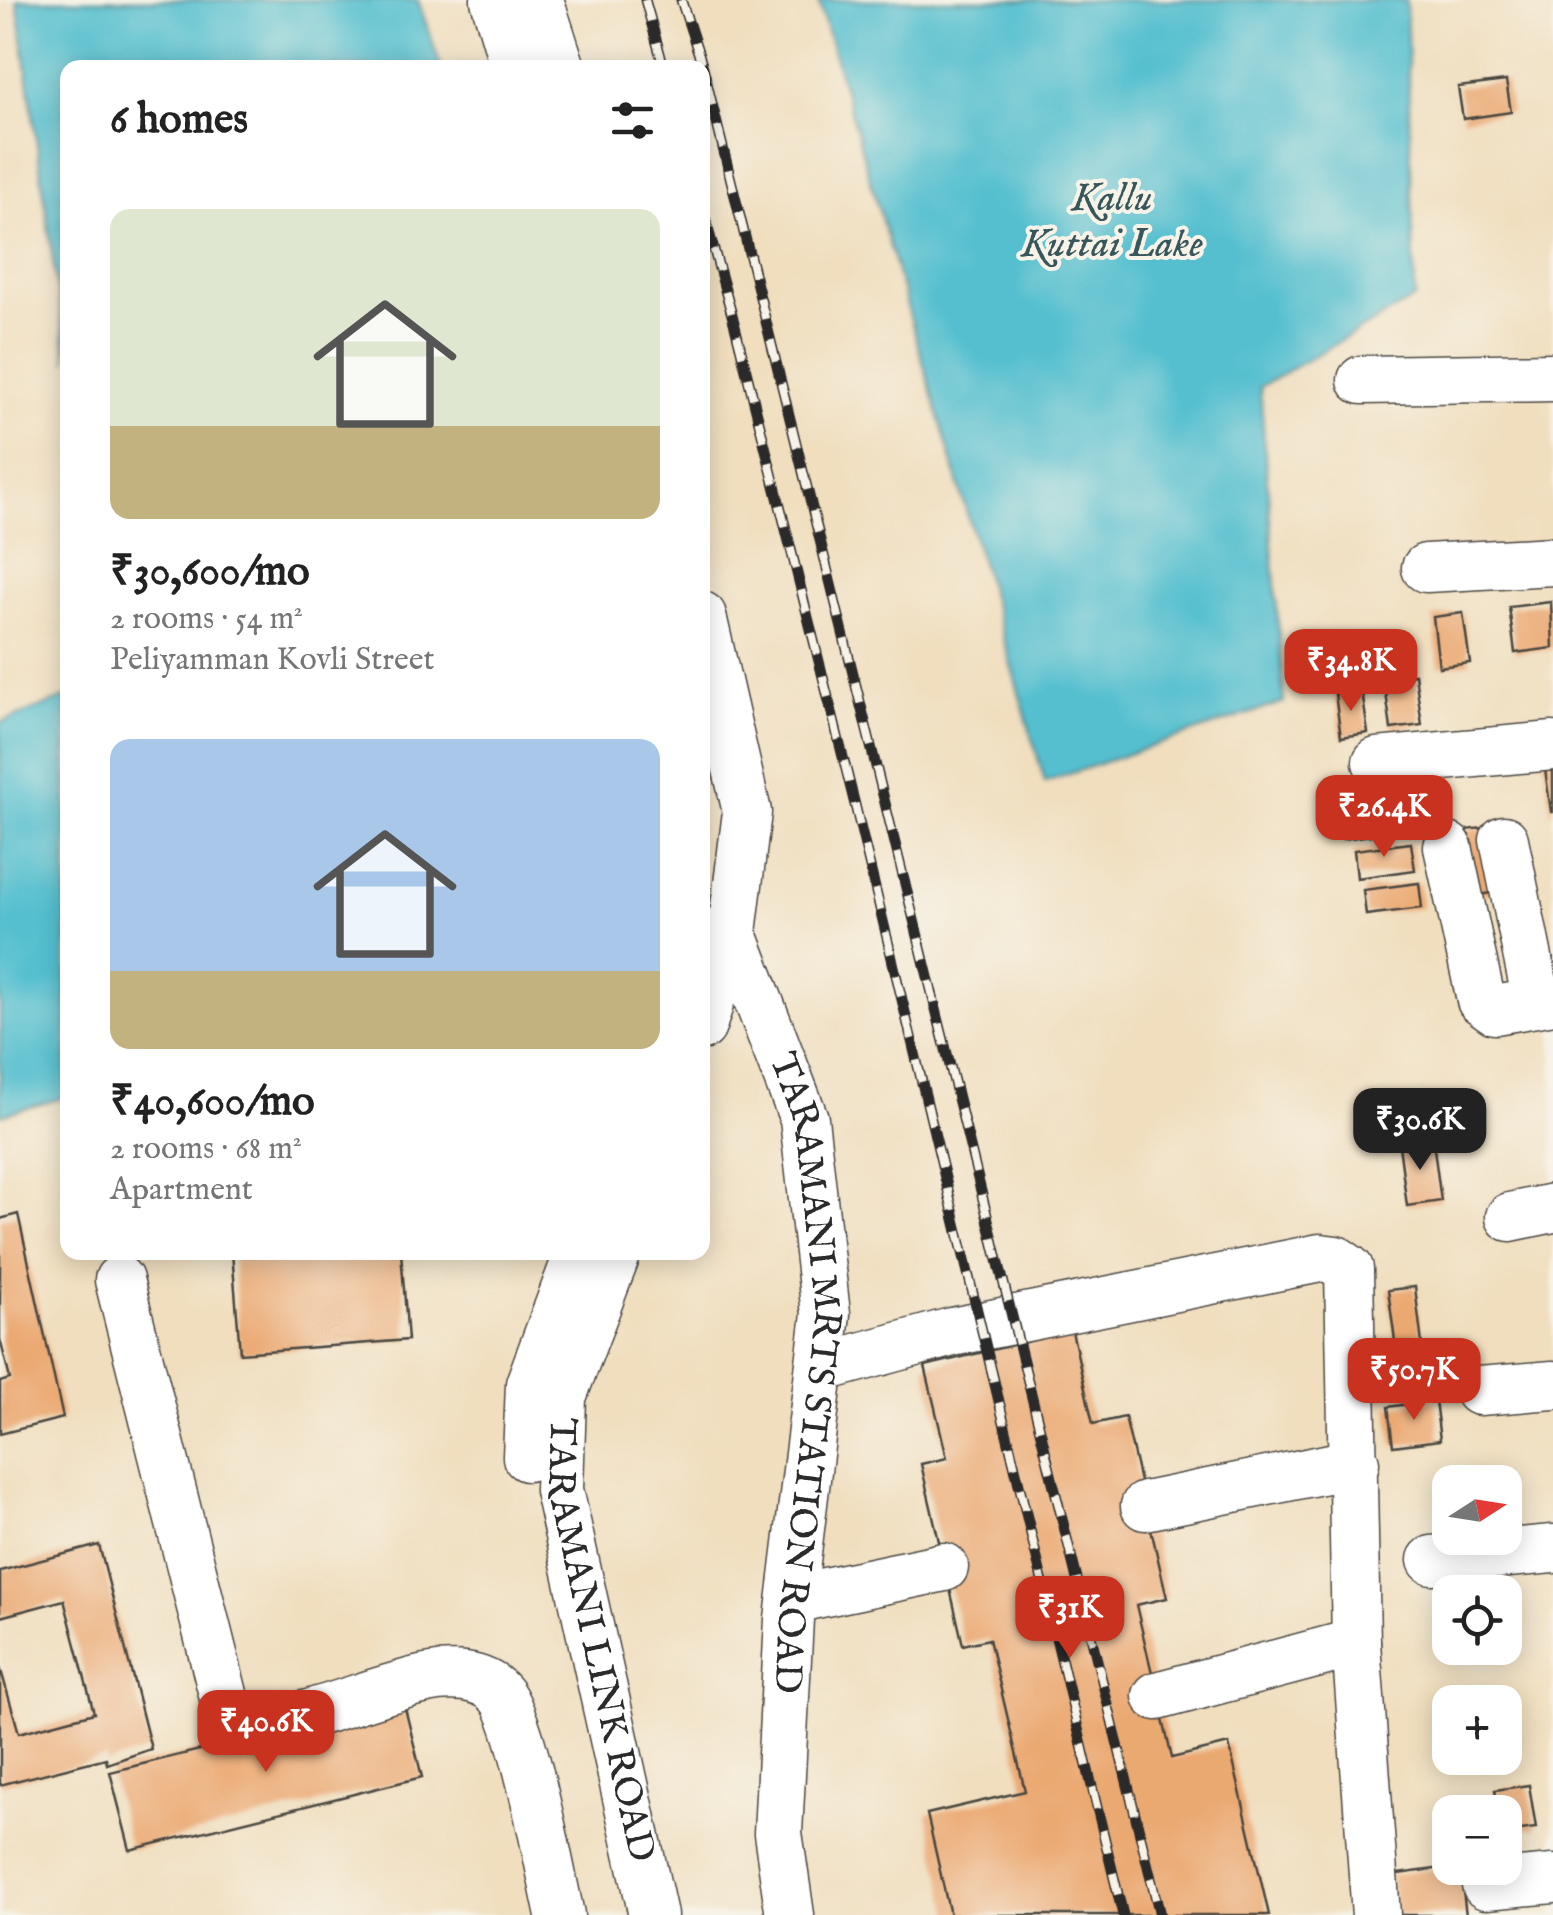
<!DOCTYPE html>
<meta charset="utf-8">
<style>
:root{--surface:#fff;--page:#f6f6f6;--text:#222;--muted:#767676;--accent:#c8321e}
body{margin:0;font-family:"IM FELL English",serif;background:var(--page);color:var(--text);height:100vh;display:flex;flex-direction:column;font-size:38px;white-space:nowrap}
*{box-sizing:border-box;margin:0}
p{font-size:32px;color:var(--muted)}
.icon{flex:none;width:55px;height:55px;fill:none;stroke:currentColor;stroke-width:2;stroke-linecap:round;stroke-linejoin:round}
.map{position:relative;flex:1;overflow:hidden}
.side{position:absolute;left:60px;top:60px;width:650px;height:1200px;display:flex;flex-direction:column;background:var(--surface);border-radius:20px;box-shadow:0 5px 25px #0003}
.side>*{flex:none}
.needle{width:65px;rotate:78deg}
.fabs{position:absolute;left:1432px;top:1465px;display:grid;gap:20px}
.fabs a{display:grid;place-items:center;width:90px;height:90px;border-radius:20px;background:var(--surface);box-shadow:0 5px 25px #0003;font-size:50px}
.price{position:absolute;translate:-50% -85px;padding:0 22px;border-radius:20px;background:var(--accent);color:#fff;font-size:32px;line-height:65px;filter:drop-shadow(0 2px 5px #0008)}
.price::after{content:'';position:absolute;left:50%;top:60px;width:30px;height:22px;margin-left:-15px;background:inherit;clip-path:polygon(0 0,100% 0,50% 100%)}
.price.active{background:#222;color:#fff}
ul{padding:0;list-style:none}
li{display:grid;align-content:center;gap:20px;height:530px;padding:0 50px}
li span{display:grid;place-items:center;height:310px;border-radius:20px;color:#555}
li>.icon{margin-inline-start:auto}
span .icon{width:180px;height:180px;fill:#fffc;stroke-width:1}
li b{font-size:42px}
h2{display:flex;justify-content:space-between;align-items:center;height:120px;padding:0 50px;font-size:42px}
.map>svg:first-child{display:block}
.water{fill:#54bfcf;stroke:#40757d;stroke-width:2.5}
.building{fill:#eba972}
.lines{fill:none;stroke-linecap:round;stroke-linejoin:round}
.minor-casing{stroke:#494641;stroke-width:51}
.minor{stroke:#fff;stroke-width:48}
.rail-casing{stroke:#2b2b2b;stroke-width:11}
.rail{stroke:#f7f3e8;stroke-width:8;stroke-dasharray:22;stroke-linecap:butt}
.labels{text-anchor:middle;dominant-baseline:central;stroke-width:8;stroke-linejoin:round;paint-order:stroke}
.street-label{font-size:38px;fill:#2b2b2b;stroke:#f7f3e8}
.water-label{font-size:40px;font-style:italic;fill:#37575c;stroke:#f7f3e8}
</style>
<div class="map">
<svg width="1553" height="1915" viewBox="0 0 1553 1915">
<rect width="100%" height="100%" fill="#f7f3e8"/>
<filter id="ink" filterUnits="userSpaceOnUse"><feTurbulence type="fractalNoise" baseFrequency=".01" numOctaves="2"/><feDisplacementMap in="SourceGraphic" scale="20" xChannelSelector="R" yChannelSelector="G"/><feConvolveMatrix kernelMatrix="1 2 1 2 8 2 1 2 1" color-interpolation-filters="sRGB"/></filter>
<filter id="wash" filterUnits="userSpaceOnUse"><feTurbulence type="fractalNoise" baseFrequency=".0048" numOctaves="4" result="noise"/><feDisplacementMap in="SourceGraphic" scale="40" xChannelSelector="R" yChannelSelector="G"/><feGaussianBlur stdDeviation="2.25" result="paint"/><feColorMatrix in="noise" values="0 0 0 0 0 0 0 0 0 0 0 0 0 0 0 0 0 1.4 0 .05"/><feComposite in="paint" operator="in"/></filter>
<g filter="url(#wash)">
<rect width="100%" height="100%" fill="#f0debe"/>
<g class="water">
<path d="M17,0h401l23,67 -373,1 -1,294z"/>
<path d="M818,0h588l9,298 -155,89 24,315 -239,80z"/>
<path d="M67,697v400l-67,18v-392z"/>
</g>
<g id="blocks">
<g class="building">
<path d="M1506,81l5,31 -48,7 -5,-32z"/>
<path d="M1551,602l2,46 -38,5 -6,-46z"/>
<path d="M1463,613l7,50 -31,4 -6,-50z"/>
<path d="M1415,674l7,51 -31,4 -7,-51z"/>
<path d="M1362,691l6,42 -27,4 -6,-43z"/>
<path d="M1553,754v58h-2l-8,-57z"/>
<path d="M1408,796l4,33 -69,10 -4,-34z"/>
<path d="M1483,828l9,65 -28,4 -9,-66z"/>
<path d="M1411,843l4,27 -58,8 -3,-28z"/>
<path d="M1419,883l3,25 -56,7 -3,-25z"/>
<path d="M1433,1141l8,60 -34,5 -8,-61z"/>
<path d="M18,1214l45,204 -63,16v-52l10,-3 -10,-40v-120z"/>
<path d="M232,1252h169l7,88 -168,13z"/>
<path d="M1415,1287l7,57 -26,4 -8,-58z"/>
<path d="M1072,1331l21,93 32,-7 42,181 -31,7 36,153 57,-14 40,171h-319l-23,-101 98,-23 -36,-152 -26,6 -42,-181 26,-6 -22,-92z"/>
<path d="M1435,1400l5,40 -47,6 -5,-39z"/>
<path d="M99,1545l52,204 -44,15 -1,-6 -106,27v-118l19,66 75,-20 -30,-113 -64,17v-46z"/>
<path d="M403,1700l19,77 -292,73 -20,-78z"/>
<path d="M1529,1785l7,43 -31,4v-20h-6l-4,-22z"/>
<path d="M1450,1867l10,1 6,47h-71l-5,-40z"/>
</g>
</g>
</g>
<g filter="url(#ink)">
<use href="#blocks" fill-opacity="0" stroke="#494641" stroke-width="2.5"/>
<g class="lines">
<defs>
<g id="minor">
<path d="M495,0l20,68"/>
<path d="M539,0l22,68"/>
<path d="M1362,380l191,-3"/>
<path d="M1426,568l127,-7"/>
<path d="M702,616l45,196 -15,120 -30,94"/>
<path d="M1377,762l176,-16"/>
<path d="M1504,840l33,162"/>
<path d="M1448,847l33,153 14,10 58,-10"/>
<path id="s1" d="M702,933l30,-1 72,187 22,195 -37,305 -11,214 12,82"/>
<path d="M1510,1217l43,-9"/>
<path id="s2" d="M617,1252l-55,145 -3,93 94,425"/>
<path d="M119,1280l106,422 12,13 25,9c56,-8 109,-33 164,-45 24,-5 55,-5 73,14 24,25 51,179 61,222"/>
<path d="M820,1368l132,-36 368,-74 16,2 13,9 7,374 20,272"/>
<path d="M1479,1391l74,-6"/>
<path d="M527,1457l3,-73 49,-132"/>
<path d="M1145,1506l210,-43"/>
<path d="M1432,1560l121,-11"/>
<path d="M792,1599l152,-32"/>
<path d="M1157,1696l199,-53"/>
<path d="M1486,1885l67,-6"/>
</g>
</defs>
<use href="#minor" class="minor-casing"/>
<use href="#minor" class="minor"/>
<defs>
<g id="rail">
<path d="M645,0l19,68"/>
<path d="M681,0l22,67 457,1848"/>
<path d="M702,207l33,119 120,479 268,1110"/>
</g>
</defs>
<use href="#rail" class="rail-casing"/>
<use href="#rail" class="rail"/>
</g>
</g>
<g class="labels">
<g class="street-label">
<text stroke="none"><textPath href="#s1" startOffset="485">TARAMANI MRTS STATION ROAD</textPath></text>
<text stroke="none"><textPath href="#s2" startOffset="402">TARAMANI LINK ROAD</textPath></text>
</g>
<g class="water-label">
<text x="1112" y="199">Kallu<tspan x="1112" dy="46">Kuttai Lake</tspan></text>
</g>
</g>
</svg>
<div class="fabs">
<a><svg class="needle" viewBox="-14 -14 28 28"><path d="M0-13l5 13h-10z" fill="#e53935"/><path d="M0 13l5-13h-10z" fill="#767676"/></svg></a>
<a><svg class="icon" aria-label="locate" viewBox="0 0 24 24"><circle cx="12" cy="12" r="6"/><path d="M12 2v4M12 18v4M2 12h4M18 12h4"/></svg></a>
<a>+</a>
<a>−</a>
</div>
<b class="price" style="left:1351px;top:714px">₹34.8K</b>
<b class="price" style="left:1384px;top:860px">₹26.4K</b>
<b class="price active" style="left:1420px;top:1173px">₹30.6K</b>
<b class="price" style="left:1414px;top:1423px">₹50.7K</b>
<b class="price" style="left:1070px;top:1661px">₹31K</b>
<b class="price" style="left:266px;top:1775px">₹40.6K</b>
<section class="side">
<h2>6 homes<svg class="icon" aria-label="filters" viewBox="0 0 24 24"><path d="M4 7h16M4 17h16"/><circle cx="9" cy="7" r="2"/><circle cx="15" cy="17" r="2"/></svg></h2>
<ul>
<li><span style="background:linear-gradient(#dfe7d0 70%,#c2b280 0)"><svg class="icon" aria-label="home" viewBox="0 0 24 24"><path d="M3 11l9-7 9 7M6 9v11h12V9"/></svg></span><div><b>₹30,600/mo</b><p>2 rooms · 54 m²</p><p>Peliyamman Kovli Street</p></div></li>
<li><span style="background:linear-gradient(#a9c7e8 75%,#c2b280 0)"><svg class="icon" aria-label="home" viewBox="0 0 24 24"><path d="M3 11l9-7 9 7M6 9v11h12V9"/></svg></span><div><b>₹40,600/mo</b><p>2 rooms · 68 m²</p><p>Apartment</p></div></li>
</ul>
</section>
</div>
